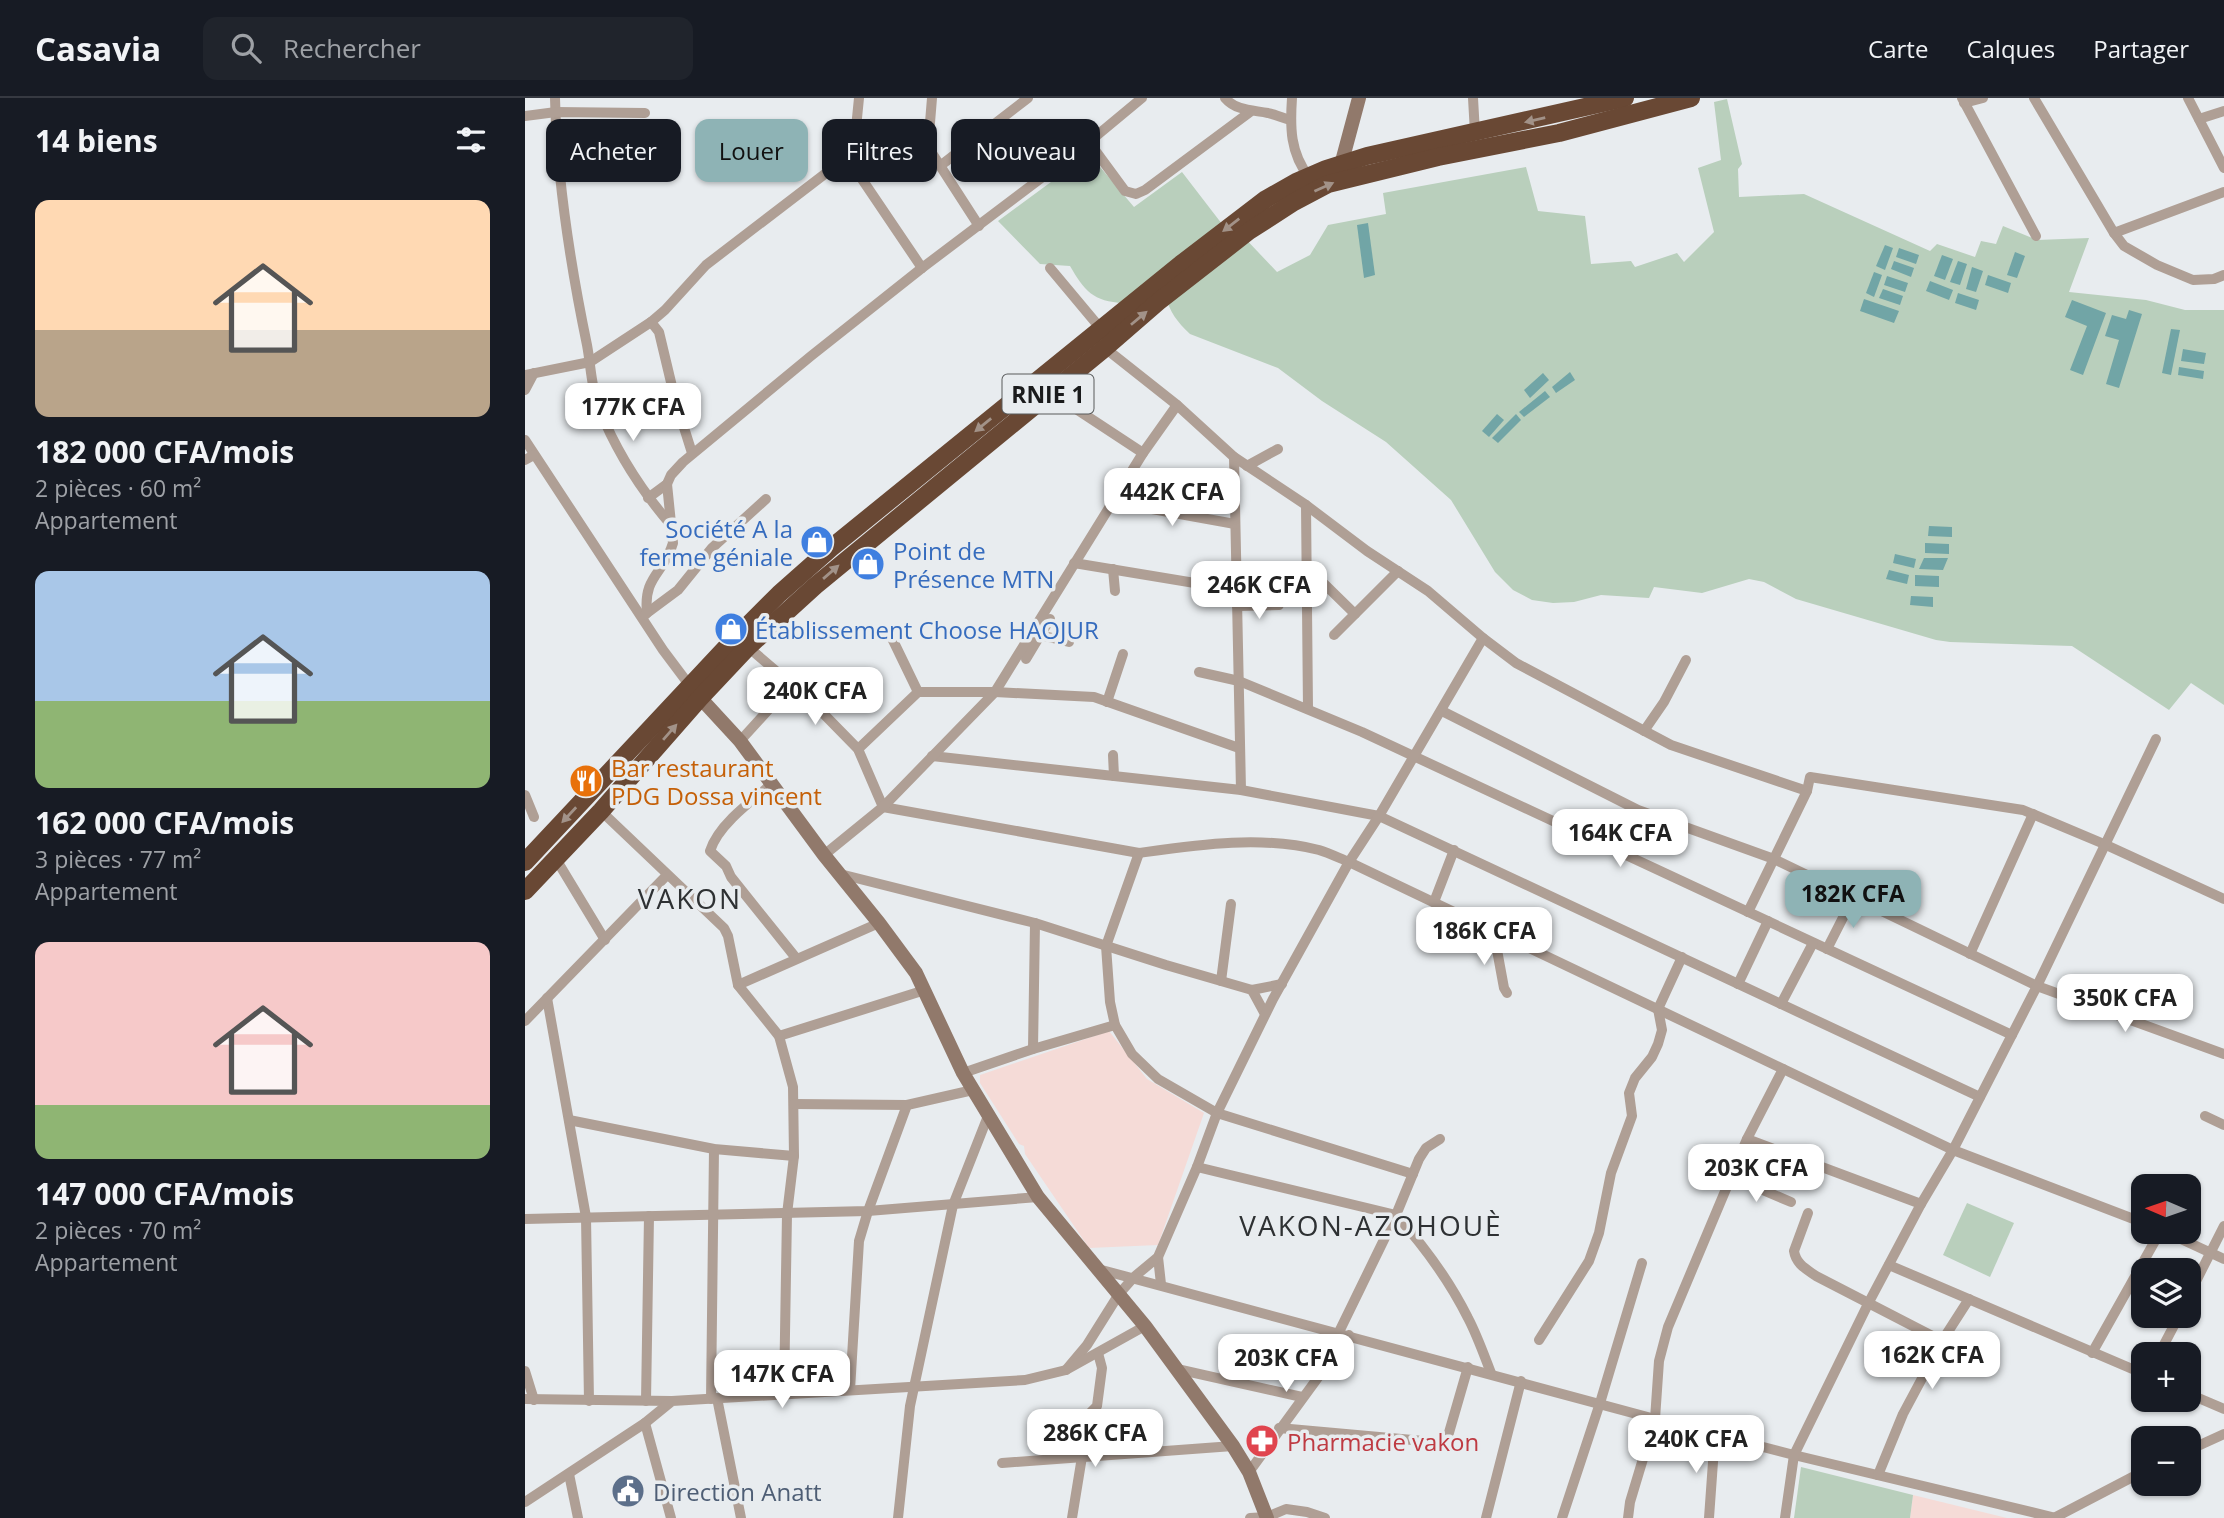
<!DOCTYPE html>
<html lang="fr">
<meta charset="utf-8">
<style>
:root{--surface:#171b24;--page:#20242c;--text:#f1f3f6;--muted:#9ea1a6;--line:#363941;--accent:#8eb3b5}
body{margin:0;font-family:"Open Sans",sans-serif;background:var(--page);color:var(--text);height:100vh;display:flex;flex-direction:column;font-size:26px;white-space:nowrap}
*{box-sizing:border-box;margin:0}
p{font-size:23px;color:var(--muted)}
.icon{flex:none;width:38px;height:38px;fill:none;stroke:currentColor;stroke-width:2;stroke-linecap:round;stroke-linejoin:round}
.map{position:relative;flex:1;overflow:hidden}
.side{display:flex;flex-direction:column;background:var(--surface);width:525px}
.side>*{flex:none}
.guide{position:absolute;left:21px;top:21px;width:665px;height:63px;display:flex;gap:14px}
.needle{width:46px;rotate:272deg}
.buttons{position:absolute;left:1606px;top:1076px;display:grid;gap:14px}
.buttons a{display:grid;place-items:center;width:70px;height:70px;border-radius:14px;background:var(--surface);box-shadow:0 2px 5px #0004;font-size:35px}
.price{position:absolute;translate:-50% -60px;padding:0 16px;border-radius:14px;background:#fff;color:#222;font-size:23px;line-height:46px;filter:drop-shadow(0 2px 4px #0008)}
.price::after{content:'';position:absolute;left:50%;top:42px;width:21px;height:16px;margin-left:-10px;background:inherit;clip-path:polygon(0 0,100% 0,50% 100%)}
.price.selected{background:var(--accent);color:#111}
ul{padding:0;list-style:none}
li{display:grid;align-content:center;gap:14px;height:371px;padding:0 35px}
li span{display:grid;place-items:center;height:217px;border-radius:14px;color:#555}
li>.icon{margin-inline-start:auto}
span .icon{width:126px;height:126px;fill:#fffc;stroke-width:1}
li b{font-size:30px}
h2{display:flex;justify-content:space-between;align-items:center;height:84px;padding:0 35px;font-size:30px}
.tag{padding:0 24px;border-radius:14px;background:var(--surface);box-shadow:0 2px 5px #0004;font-size:24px;line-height:63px}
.tag.selected{background:var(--accent);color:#111}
header{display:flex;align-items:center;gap:42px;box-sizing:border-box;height:98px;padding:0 35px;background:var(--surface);border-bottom:2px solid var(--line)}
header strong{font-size:33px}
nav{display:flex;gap:38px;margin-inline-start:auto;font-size:24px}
.search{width:490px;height:63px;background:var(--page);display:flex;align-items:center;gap:18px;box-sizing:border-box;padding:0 24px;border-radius:14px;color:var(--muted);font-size:26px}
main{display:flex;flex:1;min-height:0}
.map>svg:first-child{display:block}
.education{fill:#f5dbd7}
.green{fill:#b9cfbc}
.water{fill:#71a5a6}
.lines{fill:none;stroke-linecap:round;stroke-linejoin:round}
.street{stroke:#af9f95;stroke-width:10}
.secondary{stroke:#91796b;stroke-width:14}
.highway{stroke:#694834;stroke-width:18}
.oneway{fill:#a29288}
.labels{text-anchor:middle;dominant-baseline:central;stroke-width:7;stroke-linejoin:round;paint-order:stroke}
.shield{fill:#e8ecef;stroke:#585a5b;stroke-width:2}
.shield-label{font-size:23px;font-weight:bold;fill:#1a1b1c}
.shop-label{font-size:24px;fill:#366cbe;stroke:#e8ecef;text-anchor:start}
.food-label{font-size:24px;fill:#c56008;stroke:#e8ecef;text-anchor:start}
.health-label{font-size:24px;fill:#be3a42;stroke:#e8ecef;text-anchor:start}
.service-label{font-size:24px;fill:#4e5e75;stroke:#e8ecef;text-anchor:start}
.quarter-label{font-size:28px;letter-spacing:2px;fill:#2e3133;stroke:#e8ecef}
</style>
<header>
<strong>Casavia</strong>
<div class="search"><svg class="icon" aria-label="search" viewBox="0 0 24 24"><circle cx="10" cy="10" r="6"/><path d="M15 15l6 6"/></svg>Rechercher</div>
<nav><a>Carte</a><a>Calques</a><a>Partager</a></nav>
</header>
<main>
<section class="side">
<h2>14 biens<svg class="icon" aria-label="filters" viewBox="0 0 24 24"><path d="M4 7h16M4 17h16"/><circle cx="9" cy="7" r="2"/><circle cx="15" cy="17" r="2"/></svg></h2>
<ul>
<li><span style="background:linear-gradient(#ffd9b3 60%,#b9a48a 0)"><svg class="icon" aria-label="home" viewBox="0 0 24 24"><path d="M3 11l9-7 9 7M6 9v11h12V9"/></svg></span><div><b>182 000 CFA/mois</b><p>2 pièces · 60 m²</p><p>Appartement</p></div></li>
<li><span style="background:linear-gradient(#a9c7e8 60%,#8fb573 0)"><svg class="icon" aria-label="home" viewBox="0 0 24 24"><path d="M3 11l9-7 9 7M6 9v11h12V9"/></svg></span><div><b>162 000 CFA/mois</b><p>3 pièces · 77 m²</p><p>Appartement</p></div></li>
<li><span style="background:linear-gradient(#f6c9c9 75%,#8fb573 0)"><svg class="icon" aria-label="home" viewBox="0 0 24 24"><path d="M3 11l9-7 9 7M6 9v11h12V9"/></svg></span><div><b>147 000 CFA/mois</b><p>2 pièces · 70 m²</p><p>Appartement</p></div></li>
</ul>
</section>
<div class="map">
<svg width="1699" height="1420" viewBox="0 0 1699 1420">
<rect width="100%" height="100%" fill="#e8ecef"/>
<g class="education">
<path d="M584,933l38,48 57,34 -46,132 -69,3 -64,-94 -1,-8 -5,-2 -39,-61v-8z"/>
<path d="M1388,1397l94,23h-97z"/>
</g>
<g class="green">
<path d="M1202,1l15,65 -4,5 1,28 65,-3 126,57 7,-7 38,13 6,-16 15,3 7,-18 34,14 52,-2 -20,54 77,8 39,10h39v395l-33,-22 -22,27 -97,-64 -122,-4 -14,-2 -140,-41 -32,-17 -15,-3 -47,14 -48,-6 -5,11 -48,-3 -27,7 -21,1 -21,-3 -19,-10 -18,-18 -44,-72 -65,-58 -64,-41 -44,-33 -88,-34c-13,-12 -20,-22 -25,-39l75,-62 37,39 33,-17 18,-30 58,-11 -3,-21 143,-26 12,44 47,5 6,48 40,-3 4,6 42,-14 7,9 30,-30 -16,-64 23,-8 -7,-58z"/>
<path d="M564,56l45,53 48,-35 40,52 -98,79c-31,-1 -40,-13 -54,-37l-30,-2 -42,-43z"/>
<path d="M1442,1105l47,20 -24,54 -47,-22z"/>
<path d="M1276,1369l112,28 -3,23h-116z"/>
</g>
<g class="water">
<path d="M843,125l7,52 -11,3 -7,-53z"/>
<path d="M1360,147l8,3 -8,22 -9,-4z"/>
<path d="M1374,150l20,7 -3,9 -20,-7z"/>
<path d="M1490,154l10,4 -8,22 -10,-3z"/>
<path d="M1417,157l11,4 -8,21 -11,-4z"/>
<path d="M1369,163l20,7 -3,9 -20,-8z"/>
<path d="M1433,163l9,3 -7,21 -10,-3z"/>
<path d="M1447,169l11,4 -7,21 -10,-3z"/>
<path d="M1349,174l8,3 -8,22 -8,-4z"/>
<path d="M1463,177l23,8 -3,10 -23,-8z"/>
<path d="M1362,178l21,7 -3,9 -21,-7z"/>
<path d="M1405,183l23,9 -4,10 -23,-9z"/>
<path d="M1358,191l20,7 -3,9 -21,-7z"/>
<path d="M1433,195l21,7 -3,10 -21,-7z"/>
<path d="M1339,201l35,12 -5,12 -34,-12z"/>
<path d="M1547,202l34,13 -23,62 -13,-5 17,-44 -22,-9z"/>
<path d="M1604,212l13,4 -23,74 -13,-4 13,-44 -14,-4 7,-21 14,4z"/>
<path d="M1646,231l9,1 -9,45 -9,-2z"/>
<path d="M1658,251l23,4 -2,11 -23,-3z"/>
<path d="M1654,269l25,4 -1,8 -25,-4z"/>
<path d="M1045,274l5,8 -19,13 -4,-6z"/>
<path d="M1018,275l6,7 -19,18 -6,-8z"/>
<path d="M1020,293l5,6 -26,20 -5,-5z"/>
<path d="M972,316l7,6 -15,17 -7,-6z"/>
<path d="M991,316l5,6 -23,23 -6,-5z"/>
<path d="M1404,428l23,1v10l-24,-1z"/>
<path d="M1400,445l24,1v10l-24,-1z"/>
<path d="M1370,456l21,5 -2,9 -21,-5z"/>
<path d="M1399,460h24l-5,12 -24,-1z"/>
<path d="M1364,472l20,5 -2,9 -21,-5z"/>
<path d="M1390,477l24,1v11l-24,-1z"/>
<path d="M1386,498l22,1v10l-23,-2z"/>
</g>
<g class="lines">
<g class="street">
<path d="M30,0c2,84 15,165 32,247 4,21 4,43 12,63 17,43 42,82 72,117"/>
<path d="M407,0l-4,49 51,79"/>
<path d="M700,0c11,13 28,12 43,15 8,2 15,5 22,7"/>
<path d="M767,0c-2,29 -2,55 17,79"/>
<path d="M948,0l2,35"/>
<path d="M1437,0l74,138"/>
<path d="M1509,0l80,135 10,13 33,19 36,15 21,-1 10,-4"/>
<path d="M1663,0l36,70"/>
<path d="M1439,5l19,-5"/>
<path d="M0,18l31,-4 89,1"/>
<path d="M1674,21l25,-8"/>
<path d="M564,44l36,49 11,3 9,-4 105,-78"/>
<path d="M329,50l74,-1"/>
<path d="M322,59l75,111"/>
<path d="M415,68l88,-68"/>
<path d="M1589,135l110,-41"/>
<path d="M525,170l51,61"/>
<path d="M126,224l8,10 16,67 17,54"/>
<path d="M580,250l72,57 57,52 72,48 61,46 61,40 55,47 33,25 155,82 136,46 3,-14 213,33 81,34 120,55"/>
<path d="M0,277l65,-13 61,-40 14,-12 41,-45 141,-108 7,-9 5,-50"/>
<path d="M0,292l9,-17"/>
<path d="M539,303l79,52"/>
<path d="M0,342l138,210 27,36"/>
<path d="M709,359l7,333"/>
<path d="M0,362l9,-5"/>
<path d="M722,368l31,-17"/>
<path d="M123,400l19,-14 4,-9 12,-13 128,-106 111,-88 167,-126 53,-44"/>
<path d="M588,404l122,22"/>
<path d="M781,407l2,204"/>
<path d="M549,465l163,27"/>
<path d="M782,469l48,47"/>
<path d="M588,471l2,22"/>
<path d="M712,508l42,-1"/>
<path d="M122,515l31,-23 34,-42 54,-49"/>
<path d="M120,517l2,-2c-4,-37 17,-39 26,-70l-6,-59"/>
<path d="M363,532l30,62"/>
<path d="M511,536l33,8"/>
<path d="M809,537l64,-64"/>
<path d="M223,549l62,53 48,49 25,58 256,46c57,-8 122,-18 180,-3 10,3 20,8 30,12l604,288 191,73"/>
<path d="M501,561l24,-40"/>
<path d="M674,574l40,9 123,51 650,303"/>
<path d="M582,604l16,-48"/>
<path d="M917,613l196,99 136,49 263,127 187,68"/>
<path d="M1119,633l20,-29 22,-42"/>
<path d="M215,643l51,-56"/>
<path d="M333,651l60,-57h77l99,5 145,51"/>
<path d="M588,657l1,21"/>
<path d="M407,658l309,34 138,26 601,281"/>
<path d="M247,686c-21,17 -54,41 -62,67l16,15 5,11 65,81"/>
<path d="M0,697l9,22"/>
<path d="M76,713l123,117 4,8 10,49 41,51 14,51 1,69 -7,58 -3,180"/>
<path d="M614,755l-33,93 4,56 5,23 17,29 26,25 59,34 196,61"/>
<path d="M299,757l59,-48 112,-115 148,-239 34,-48"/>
<path d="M31,761l49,81"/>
<path d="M315,776l195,49 131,42 86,25 30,-6"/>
<path d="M909,804l20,-52"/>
<path d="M1223,814l59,-121"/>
<path d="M960,829l12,23 7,38 3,5"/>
<path d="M1302,851l26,-51"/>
<path d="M1445,856l63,-140"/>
<path d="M696,883l10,-77"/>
<path d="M1213,886l30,-63"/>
<path d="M213,887l141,-62"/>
<path d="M727,892l13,24"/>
<path d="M22,900l39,219 3,184"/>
<path d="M1256,906l32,-61"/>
<path d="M0,923l142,-146"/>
<path d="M254,938l146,-46"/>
<path d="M508,951l2,-126"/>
<path d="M438,975l70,-24 82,-24"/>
<path d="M269,1006l113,1 66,-15"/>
<path d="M1680,1018l19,9"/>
<path d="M44,1022l145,29 80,7"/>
<path d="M1222,1041l174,65"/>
<path d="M672,1069l199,48c28,31 53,65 72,103 9,17 16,37 23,55"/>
<path d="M1207,1079l59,25"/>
<path d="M1283,1115l-14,38c2,13 12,18 22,25l126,65"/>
<path d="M0,1121l343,-8 170,-14"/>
<path d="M1641,1134l58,27"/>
<path d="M633,1159l3,27"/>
<path d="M1364,1167l255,109"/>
<path d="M573,1171l557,150 139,36 262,63"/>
<path d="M1664,1197l35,-69"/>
<path d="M814,1234l57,-117 23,-56 7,-11 14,-9"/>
<path d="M1014,1242l50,-79 10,-28 12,-60 21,-57 -3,-23 6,-15 17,-21 6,-13 4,-14 -4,-21 24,-52"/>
<path d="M1567,1255l68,-121"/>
<path d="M1634,1256l20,-38"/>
<path d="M652,1271l125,28"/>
<path d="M541,1272l21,-25 32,-51 15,-17 24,-20 39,-90 20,-54 56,-114 76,-137 30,-46 104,-178"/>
<path d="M0,1273l9,29"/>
<path d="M325,1292l9,-149 9,-30 39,-106"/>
<path d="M1664,1296l35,15"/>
<path d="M192,1300l24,120"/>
<path d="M0,1301l146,2"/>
<path d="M186,1301l3,-250"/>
<path d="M121,1303l3,-185"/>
<path d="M120,1325l27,-22 353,-21 41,-10 79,-44"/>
<path d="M754,1330l167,15 22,-76"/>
<path d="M1664,1352l35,-16"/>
<path d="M477,1365l231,-17"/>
<path d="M724,1374l100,-137"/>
<path d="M44,1376l9,44"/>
<path d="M1353,1377l25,-61 39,-73 27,-42"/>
<path d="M0,1404l120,-79 26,95"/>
<path d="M373,1420l12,-112 43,-201 35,-89"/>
<path d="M547,1420l17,-104 8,-8 5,-38 -4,-15"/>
<path d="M725,1420l17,-1 19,-8 21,3 18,6"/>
<path d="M961,1420l35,-137"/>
<path d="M1037,1420l38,-115 42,-140"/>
<path d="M1103,1420l2,-16 25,-83 4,-58 9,-34 79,-188 36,-70"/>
<path d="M1184,1420l6,-84"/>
<path d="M1260,1420l9,-63 75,-153 52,-98 32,-54 84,-164 119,-247"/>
<path d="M1529,1420l90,-47"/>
</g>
<g class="secondary">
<path d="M816,67l18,-67"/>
<path d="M168,592l47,51 84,114 55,68 37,50 47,100 75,124 107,129 88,120 16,26 18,46"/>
</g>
<g class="highway">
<path d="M0,764l210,-224 44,-44 52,-46 350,-284 85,-65 30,-17 30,-13 41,-13 258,-58"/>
<path d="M0,793l76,-80 99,-113 48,-51 67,-61 290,-238 53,-46 91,-71 45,-29 34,-18 110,-27 121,-24 132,-35"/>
</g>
</g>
<defs><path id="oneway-solid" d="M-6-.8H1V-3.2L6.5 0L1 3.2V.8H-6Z" transform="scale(1.75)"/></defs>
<g class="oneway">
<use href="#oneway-solid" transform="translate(1010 22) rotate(167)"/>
<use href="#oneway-solid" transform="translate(799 89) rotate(-24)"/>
<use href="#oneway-solid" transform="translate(706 127) rotate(142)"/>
<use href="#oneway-solid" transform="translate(614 220) rotate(-40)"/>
<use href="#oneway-solid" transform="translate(458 327) rotate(141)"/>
<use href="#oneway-solid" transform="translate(306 474) rotate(-41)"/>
<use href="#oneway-solid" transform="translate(145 634) rotate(-49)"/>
<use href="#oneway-solid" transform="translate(44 717) rotate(133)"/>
</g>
<defs>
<symbol id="shop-disc" viewBox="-11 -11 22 22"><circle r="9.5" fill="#3f7fe0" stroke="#e8ecef"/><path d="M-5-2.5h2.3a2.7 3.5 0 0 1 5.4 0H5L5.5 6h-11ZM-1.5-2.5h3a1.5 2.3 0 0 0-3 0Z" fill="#fff"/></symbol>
<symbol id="restaurant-disc" viewBox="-11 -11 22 22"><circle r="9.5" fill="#e8710a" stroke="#e8ecef"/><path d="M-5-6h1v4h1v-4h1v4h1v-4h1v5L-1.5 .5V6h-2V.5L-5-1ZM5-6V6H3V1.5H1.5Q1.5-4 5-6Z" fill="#fff"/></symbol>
<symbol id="pharmacy-disc" viewBox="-11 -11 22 22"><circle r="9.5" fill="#e0444e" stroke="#e8ecef"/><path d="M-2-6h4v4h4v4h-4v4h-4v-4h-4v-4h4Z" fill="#fff"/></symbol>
<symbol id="civic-disc" viewBox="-11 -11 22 22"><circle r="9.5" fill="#5c6f8a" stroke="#e8ecef"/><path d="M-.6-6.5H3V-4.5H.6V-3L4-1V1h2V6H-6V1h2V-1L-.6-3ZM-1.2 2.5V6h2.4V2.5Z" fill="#fff"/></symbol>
</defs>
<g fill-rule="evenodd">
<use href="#shop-disc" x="273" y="425" width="38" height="38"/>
<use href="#shop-disc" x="324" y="447" width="38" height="38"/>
<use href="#shop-disc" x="187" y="512" width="38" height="38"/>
<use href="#restaurant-disc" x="42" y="664" width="38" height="38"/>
<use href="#pharmacy-disc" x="718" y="1324" width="38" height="38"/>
<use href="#civic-disc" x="84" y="1374" width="38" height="38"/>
</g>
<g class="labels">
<rect class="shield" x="477.5" y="276.5" width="91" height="39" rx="5"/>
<g class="shield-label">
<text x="523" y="296">RNIE 1</text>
</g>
<g class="shop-label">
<text x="268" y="430" text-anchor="end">Société A la<tspan x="268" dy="28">ferme géniale</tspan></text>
<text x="368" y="452">Point de<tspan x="368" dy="28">Présence MTN</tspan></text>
<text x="230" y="531">Établissement Choose HAOJUR</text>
</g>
<g class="food-label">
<text x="86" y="669">Bar restaurant<tspan x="86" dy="28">PDG Dossa vincent</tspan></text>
</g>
<g class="health-label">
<text x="762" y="1343">Pharmacie vakon</text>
</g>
<g class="service-label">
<text x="128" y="1393">Direction Anatt</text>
</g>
<g class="quarter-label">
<text x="165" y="800">VAKON</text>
<text x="846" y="1127">VAKON-AZOHOUÈ</text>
</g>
</g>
</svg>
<div class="buttons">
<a><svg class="needle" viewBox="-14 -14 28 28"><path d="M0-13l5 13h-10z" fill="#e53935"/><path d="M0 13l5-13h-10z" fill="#9ea1a6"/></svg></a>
<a><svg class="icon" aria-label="layers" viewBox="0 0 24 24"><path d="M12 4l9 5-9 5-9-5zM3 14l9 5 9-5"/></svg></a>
<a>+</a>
<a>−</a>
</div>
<b class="price" style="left:108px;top:345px">177K CFA</b>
<b class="price" style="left:647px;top:430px">442K CFA</b>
<b class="price" style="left:734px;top:523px">246K CFA</b>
<b class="price" style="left:290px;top:629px">240K CFA</b>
<b class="price" style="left:1095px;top:771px">164K CFA</b>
<b class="price selected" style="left:1328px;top:832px">182K CFA</b>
<b class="price" style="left:959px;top:869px">186K CFA</b>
<b class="price" style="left:1600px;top:936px">350K CFA</b>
<b class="price" style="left:1231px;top:1106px">203K CFA</b>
<b class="price" style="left:1407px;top:1293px">162K CFA</b>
<b class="price" style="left:761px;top:1296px">203K CFA</b>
<b class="price" style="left:257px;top:1312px">147K CFA</b>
<b class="price" style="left:570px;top:1371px">286K CFA</b>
<b class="price" style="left:1171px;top:1377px">240K CFA</b>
<div class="guide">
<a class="tag">Acheter</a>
<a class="tag selected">Louer</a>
<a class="tag">Filtres</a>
<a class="tag">Nouveau</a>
</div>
</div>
</main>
